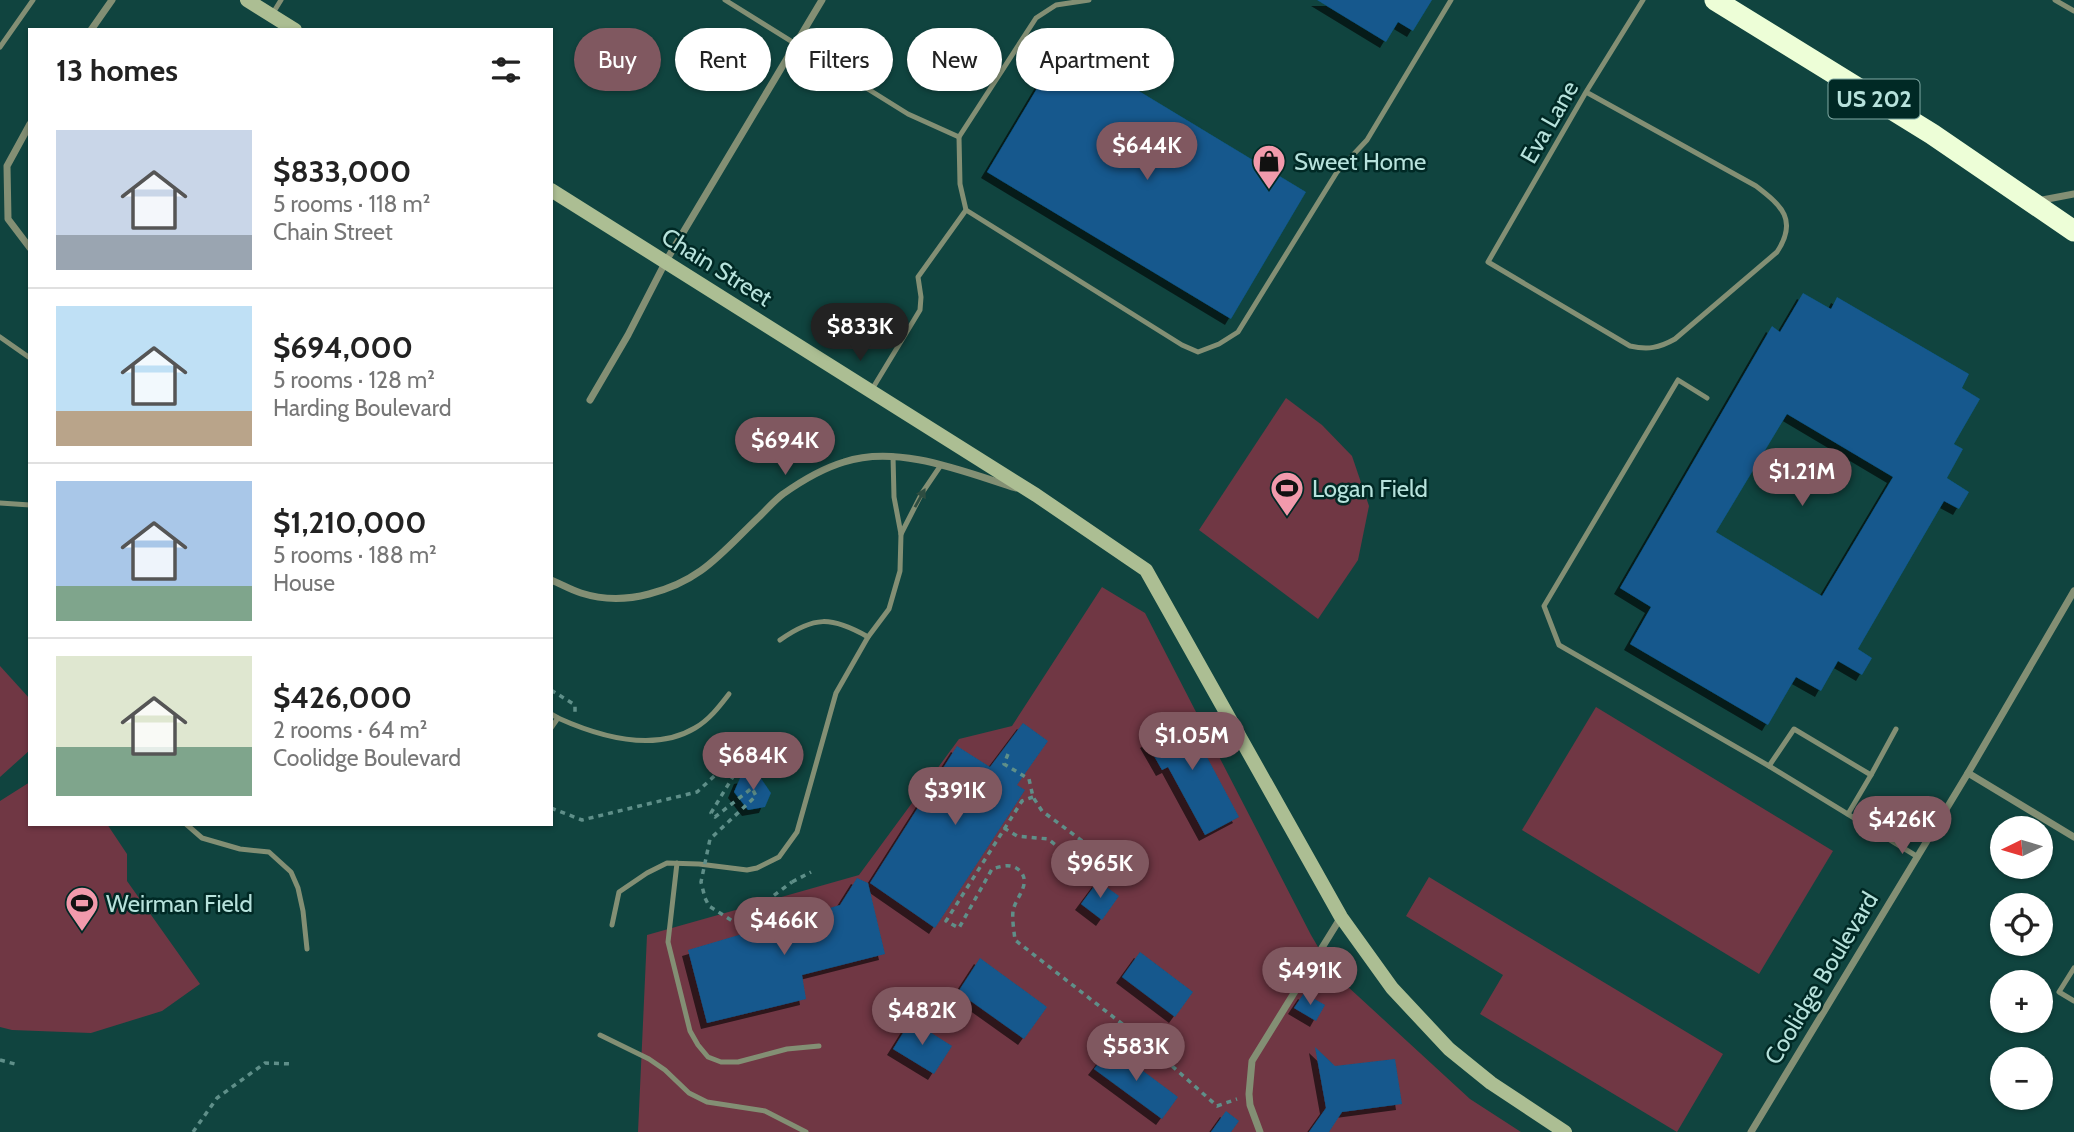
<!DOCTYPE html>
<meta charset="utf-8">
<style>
:root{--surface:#fff;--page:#f6f6f6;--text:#222;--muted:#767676;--line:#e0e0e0;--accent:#805860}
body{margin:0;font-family:Cabin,sans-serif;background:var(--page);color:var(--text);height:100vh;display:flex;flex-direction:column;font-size:26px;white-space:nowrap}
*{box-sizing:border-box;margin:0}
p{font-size:23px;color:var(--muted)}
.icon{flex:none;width:38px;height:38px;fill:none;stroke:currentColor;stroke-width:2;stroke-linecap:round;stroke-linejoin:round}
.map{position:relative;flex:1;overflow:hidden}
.details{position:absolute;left:28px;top:28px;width:525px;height:798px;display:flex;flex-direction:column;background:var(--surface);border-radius:0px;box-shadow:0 2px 5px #0004}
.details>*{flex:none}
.guide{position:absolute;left:574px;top:28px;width:665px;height:63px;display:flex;gap:14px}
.needle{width:46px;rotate:265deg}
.controls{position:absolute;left:1990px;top:816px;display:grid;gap:14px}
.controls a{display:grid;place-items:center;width:63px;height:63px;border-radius:50%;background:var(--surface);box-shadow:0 2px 5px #0004;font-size:35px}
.price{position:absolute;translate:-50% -60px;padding:0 16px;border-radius:24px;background:var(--accent);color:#fff;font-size:23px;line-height:46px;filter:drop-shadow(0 2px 4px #0008)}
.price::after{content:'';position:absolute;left:50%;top:42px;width:21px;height:16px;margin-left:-10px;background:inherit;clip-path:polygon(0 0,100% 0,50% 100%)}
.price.selected{background:#222;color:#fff}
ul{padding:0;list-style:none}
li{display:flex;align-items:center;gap:21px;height:175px;padding:0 28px}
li+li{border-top:2px solid var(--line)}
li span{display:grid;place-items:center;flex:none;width:196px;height:140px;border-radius:0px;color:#555}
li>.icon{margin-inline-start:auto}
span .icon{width:84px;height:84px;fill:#fffc;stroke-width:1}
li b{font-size:30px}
h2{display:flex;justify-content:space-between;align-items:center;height:84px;padding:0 28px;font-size:30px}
.pill{padding:0 24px;border-radius:32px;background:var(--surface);box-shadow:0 2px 5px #0004;font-size:24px;line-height:63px}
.pill.selected{background:var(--accent);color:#fff}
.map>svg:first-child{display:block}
.green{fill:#703744}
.building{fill:#12598d;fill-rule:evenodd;filter:url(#shadow)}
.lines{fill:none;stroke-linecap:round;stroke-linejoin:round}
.path{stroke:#5f8f89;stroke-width:3.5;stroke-dasharray:5 5;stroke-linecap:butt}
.lane{stroke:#838f74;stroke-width:5}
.street{stroke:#838f74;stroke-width:7}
.secondary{stroke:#acbe93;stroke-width:14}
.highway{stroke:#edfed7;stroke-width:21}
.path-bridge{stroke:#5f8f89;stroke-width:3.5;stroke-dasharray:5 5;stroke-linecap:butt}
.oneway{fill:#2e4d41}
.labels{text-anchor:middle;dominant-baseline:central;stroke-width:5;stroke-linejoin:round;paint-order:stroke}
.shield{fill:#002925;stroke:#80aaa5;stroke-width:2}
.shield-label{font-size:23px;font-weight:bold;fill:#b7e2dc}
.street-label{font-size:24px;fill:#b7e2dc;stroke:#002925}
.poi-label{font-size:24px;fill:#b7e2dc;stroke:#002925;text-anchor:start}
</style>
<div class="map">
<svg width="2074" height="1132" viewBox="0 0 2074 1132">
<defs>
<filter id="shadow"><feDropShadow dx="-6" dy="6" stdDeviation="0" flood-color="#0009"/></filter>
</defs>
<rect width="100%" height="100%" fill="#10443f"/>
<g class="green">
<path d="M1286,398l36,27 30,31 17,50 -11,54 -40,59 -119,-89z"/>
<path d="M1102,587l43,26 166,322 23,39 136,125 51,33h-883l9,-197 212,-60 100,-136 53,-13z"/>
<path d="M0,666l30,33v51l-30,27z"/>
<path d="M1596,707l237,144 -74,123 -237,-144z"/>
<path d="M30,782v42h77l20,30v27l73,103 -38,27 -71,22 -79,-3 -12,-3v-226z"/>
<path d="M1429,877l294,177 -46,78 -197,-118 23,-39 -97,-59z"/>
</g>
<g class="building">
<path d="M1317,0h115l-19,31 -15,-9 -12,20z"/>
<path d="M1063,45l243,147 -75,127 -244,-147z"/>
<path d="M1803,293l28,16 6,-12 132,77 -7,14 18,11 -26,45 9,5 -16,29 22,14 -10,17 -15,-8 -86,148 14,9 -10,17 -24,-14 -17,30 -25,-14 -28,48 -138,-81 21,-37 -31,-19 152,-262 8,6zM1787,414l106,63 -71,119 -106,-64z"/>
<path d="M1183,712l56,105 -34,18 -37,-68 -6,3 -16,-28 9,-5 -6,-11 24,-12 1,2z"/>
<path d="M1023,723l25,18 -31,44 8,5 -90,138 -65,-45 87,-137 33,21z"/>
<path d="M758,774l13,19 -6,14 -17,3 -14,-18 6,-14z"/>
<path d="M857,878l11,5 17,71 -83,21 4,24 -99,24 -19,-73 152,-45z"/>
<path d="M1098,881l21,15 -17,24 -21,-16z"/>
<path d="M1140,952l53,40 -18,25 -53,-40z"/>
<path d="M980,958l67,49 -23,32 -66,-47z"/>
<path d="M1304,993l21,12 -9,16 -22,-13z"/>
<path d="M911,1020l41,26 -18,28 -41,-25z"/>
<path d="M1111,1047l67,50 -16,22 -68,-50z"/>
<path d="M1315,1047l20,19 60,-7 7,45 -60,8 -13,20h-20l17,-24z"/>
<path d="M1226,1111l13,10 -8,11h-20z"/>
</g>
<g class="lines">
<g class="path">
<path d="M551,690l24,15v7"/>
<path d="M1008,754l-4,10 25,15 4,18 9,14 55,41"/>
<path d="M1033,797l-11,4 -76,120 13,7 33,-59c10,-3 19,-6 27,1 14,13 -4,28 -6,41 -1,9 1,20 2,29l129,101 73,65 20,-7"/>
<path d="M1004,828l13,8 31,3 27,21"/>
<path d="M792,882l19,-10"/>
<path d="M0,1060l15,4"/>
<path d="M193,1132l24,-34 48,-35 28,1"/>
</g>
<g class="lane">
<path d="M725,0l183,114 51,23"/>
<path d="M2055,0l19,11"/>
<path d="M273,13l8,-13"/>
<path d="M0,47l33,-47"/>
<path d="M1586,92l170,94c26,20 42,34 21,66l-102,87c-16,9 -27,11 -45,7l-142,-84 98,-170 57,-92"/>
<path d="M966,210l216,135 16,7 21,-8 19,-12 99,-160 30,-32 84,-140"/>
<path d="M0,337l30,21"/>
<path d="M871,391l49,-81 1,-13 -3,-20 48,-67 -6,-26 -1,-47 77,-119 20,-13 33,-5"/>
<path d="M1707,398l-29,-18 -134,226 15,39 210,121 149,91"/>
<path d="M0,503l30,2"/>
<path d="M901,534l21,-41 19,-28"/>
<path d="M780,640c34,-24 51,-24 88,-3"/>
<path d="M551,714l7,4 -7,10"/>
<path d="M558,718c40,18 95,35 137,10 14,-8 24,-21 34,-34"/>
<path d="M1769,766l25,-37 77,46 25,-46"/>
<path d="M1848,814l23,-39"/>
<path d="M186,824l16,14 38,11 29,3 22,20 7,16 5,23 4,38"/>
<path d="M677,863l-9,79 22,89 8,14 10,12 13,5h17l49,-13 32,-3"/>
<path d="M612,925l7,-33 28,-19 20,-10 32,1 48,6 10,-2 22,-11 18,-25 39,-139 32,-56 21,-28 11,-38 1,-37 -7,-37 -1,-41"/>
<path d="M2074,968l-15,24 15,9"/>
<path d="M600,1035l49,24 16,11 24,23 18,9 58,9 41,21"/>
</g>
<g class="street">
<path d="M91,30l21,-30"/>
<path d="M30,124l-23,42 1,53 22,29"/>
<path d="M2037,201l37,-7"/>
<path d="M590,400l38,-65 38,-74 156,-261"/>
<path d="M551,580c10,4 20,10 30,13 22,7 45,7 68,1 53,-13 73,-42 111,-78 7,-7 15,-16 23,-22 17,-12 41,-26 61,-32 54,-18 121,10 172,26"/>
<path d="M1968,773l106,64"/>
<path d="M1260,1132l-10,-27 -1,-11 3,-33 89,-144"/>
<path d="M1751,1132l217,-359 106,-182"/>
</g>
<g class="secondary">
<path d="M247,0l48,30"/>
<path d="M551,190l485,305 110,75 195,347 51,71 57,61 42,34 74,49"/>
</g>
<path class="highway" d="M1715,0l217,134 142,97"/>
<path class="path-bridge" d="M551,808l31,12 115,-28 39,-36 7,4 -32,53 4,4 37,-29 4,8 -46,43 -9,43 4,16 4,8 25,16 8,1 12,-4 19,-23 19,-14"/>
</g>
<defs><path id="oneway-solid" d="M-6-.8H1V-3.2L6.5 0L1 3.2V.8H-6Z" transform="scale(1.75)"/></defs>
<use class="oneway" href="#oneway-solid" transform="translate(920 498) rotate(-61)"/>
<defs>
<symbol id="shop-pin" viewBox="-11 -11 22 30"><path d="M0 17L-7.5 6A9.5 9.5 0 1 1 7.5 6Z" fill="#f29aac" stroke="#002925"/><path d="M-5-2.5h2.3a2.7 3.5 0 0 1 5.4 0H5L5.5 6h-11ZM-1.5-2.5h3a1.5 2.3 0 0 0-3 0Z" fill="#111"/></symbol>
<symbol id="stadium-pin" viewBox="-11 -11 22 30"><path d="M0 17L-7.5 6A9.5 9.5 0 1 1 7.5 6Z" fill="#f29aac" stroke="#002925"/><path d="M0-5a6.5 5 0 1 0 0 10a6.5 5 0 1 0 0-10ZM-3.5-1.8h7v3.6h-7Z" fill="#111"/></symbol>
</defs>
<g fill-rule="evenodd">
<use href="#shop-pin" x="1250" y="142" width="38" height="52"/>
<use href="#stadium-pin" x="1268" y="469" width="38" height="52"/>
<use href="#stadium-pin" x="63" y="884" width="38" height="52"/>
</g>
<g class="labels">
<rect class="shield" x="1828.5" y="79.5" width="91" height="39" rx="5"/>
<g class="shield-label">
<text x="1874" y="99">US 202</text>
</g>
<g class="street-label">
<text transform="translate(1549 122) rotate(-60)">Eva Lane</text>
<text transform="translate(717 267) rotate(32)">Chain Street</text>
<text transform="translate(1821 978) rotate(-59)">Coolidge Boulevard</text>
</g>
<g class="poi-label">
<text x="1294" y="161">Sweet Home</text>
<text x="1312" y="488">Logan Field</text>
<text x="106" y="903">Weirman Field</text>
</g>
</g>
</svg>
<div class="controls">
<a><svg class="needle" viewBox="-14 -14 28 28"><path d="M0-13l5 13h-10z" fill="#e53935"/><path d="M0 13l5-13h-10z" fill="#767676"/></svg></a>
<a><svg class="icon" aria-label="locate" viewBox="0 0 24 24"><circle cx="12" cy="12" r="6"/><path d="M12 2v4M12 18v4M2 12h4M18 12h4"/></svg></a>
<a>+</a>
<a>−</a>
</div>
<b class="price" style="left:1147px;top:182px">$644K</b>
<b class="price selected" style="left:860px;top:363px">$833K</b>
<b class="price" style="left:785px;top:477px">$694K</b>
<b class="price" style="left:1802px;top:508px">$1.21M</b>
<b class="price" style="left:1192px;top:772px">$1.05M</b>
<b class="price" style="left:753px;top:792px">$684K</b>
<b class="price" style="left:955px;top:827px">$391K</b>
<b class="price" style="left:1902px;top:856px">$426K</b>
<b class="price" style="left:1100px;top:900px">$965K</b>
<b class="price" style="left:784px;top:957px">$466K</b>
<b class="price" style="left:1310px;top:1007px">$491K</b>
<b class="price" style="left:922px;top:1047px">$482K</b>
<b class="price" style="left:1136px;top:1083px">$583K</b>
<div class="guide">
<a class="pill selected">Buy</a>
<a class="pill">Rent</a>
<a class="pill">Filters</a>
<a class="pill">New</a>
<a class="pill">Apartment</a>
</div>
<section class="details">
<h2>13 homes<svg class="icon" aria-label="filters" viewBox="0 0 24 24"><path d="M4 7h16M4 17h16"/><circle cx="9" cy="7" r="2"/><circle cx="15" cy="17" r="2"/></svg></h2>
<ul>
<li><span style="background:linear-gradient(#c9d6e8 75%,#9aa5b1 0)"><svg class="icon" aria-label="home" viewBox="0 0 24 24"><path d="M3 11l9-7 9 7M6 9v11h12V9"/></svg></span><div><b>$833,000</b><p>5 rooms · 118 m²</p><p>Chain Street</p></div></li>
<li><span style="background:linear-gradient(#bfe0f5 75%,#b9a48a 0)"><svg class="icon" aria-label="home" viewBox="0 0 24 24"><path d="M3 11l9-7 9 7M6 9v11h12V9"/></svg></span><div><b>$694,000</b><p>5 rooms · 128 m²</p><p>Harding Boulevard</p></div></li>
<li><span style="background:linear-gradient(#a9c7e8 75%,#7fa58c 0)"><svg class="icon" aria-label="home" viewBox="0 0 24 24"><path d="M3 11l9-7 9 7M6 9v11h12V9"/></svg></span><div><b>$1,210,000</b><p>5 rooms · 188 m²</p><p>House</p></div></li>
<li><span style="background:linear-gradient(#dfe7d0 65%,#7fa58c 0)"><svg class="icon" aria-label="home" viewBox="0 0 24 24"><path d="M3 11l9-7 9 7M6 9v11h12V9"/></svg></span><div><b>$426,000</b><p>2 rooms · 64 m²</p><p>Coolidge Boulevard</p></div></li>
</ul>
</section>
</div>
